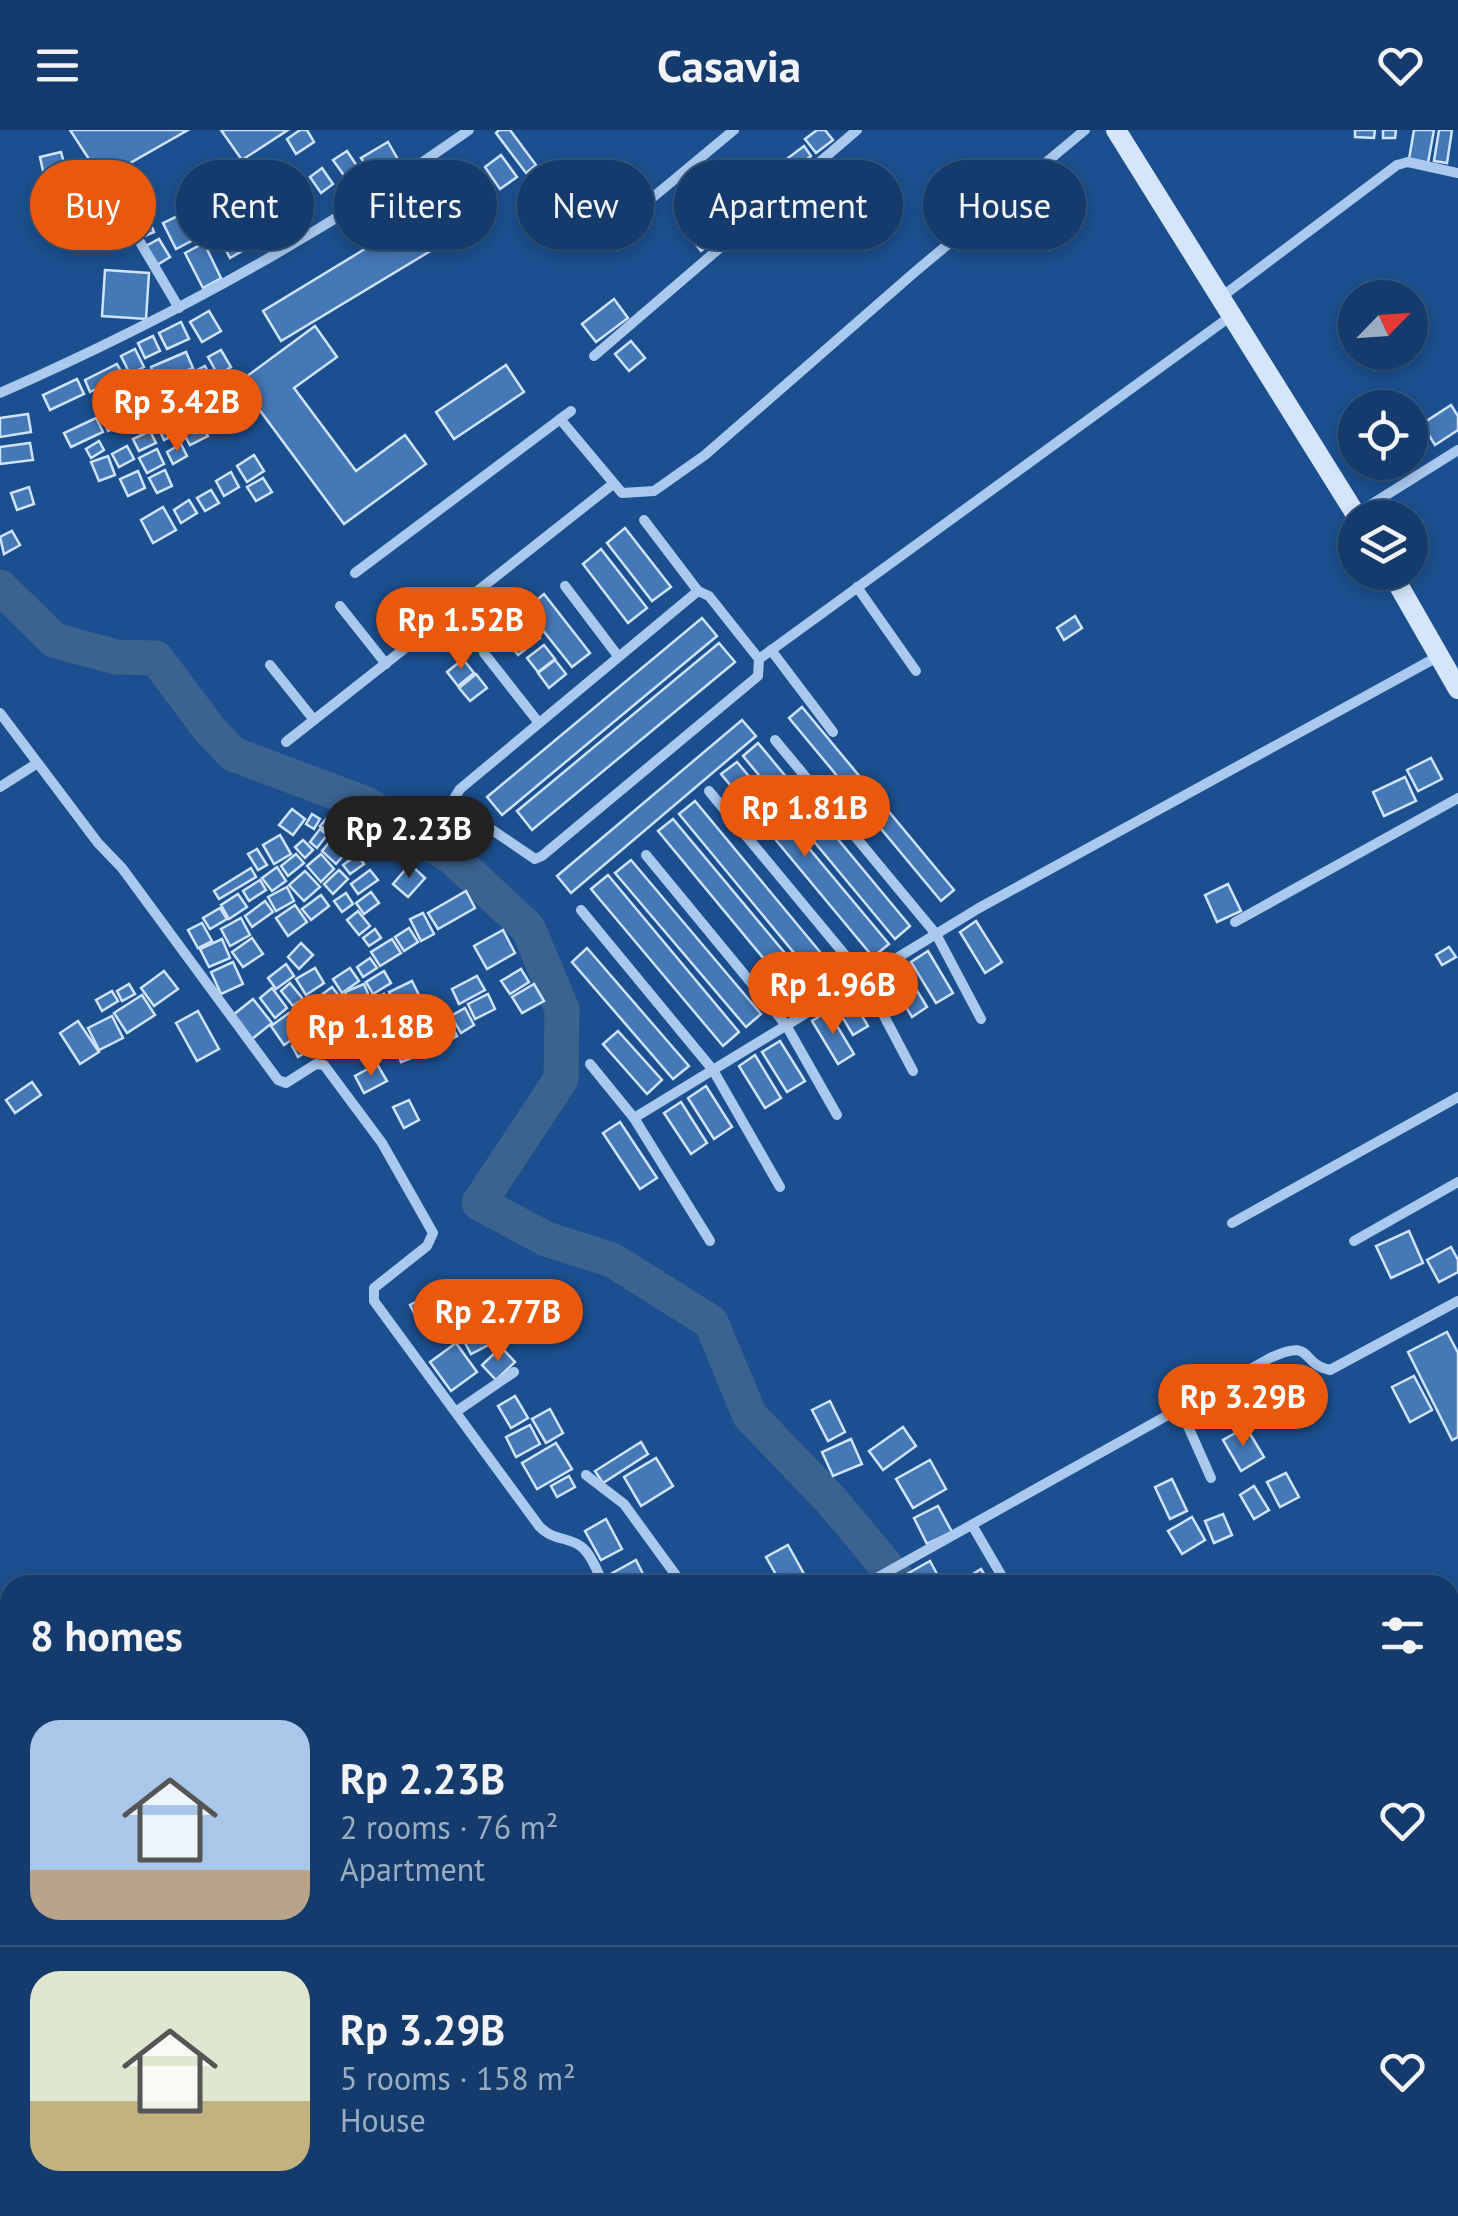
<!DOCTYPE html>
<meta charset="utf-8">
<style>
:root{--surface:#143b6b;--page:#1d4271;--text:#f1f3f6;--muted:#9dadc1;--line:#33557e;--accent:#ea580c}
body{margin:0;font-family:"PT Sans",sans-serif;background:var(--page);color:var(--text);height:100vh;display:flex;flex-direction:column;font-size:38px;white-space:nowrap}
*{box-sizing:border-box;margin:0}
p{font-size:32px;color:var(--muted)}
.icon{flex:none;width:55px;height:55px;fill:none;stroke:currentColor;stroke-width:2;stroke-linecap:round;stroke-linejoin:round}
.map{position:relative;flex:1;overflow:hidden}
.sheet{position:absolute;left:0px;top:1445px;width:1460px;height:642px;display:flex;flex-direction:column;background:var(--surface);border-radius:30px 30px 0 0;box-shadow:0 5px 15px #0003,0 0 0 2px var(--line)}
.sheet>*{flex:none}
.top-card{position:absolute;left:30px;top:30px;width:1400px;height:90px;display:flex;gap:20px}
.needle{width:65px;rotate:65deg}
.tools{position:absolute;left:1338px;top:150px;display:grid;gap:20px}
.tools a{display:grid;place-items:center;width:90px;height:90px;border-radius:50%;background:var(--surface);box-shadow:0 5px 15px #0003,0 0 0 2px var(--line);font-size:50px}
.price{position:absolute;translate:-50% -85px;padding:0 22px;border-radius:35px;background:var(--accent);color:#fff;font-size:32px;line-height:65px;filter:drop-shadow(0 2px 5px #0008)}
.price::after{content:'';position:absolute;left:50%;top:60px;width:30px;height:22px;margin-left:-15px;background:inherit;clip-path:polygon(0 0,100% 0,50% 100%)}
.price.on{background:#222;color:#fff}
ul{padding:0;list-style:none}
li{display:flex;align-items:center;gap:30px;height:250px;padding:0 30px}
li+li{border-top:2px solid var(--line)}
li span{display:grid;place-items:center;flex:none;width:280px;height:200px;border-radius:30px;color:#555}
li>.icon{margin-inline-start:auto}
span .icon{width:120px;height:120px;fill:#fffc;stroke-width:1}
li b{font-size:42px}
h2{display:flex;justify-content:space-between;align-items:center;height:120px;padding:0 30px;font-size:42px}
.pill{padding:0 35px;border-radius:45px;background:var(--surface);box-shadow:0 5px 15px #0003,0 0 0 2px var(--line);font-size:35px;line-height:90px}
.pill.on{background:var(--accent);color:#fff}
header{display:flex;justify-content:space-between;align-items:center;height:130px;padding:0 30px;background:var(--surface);font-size:45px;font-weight:800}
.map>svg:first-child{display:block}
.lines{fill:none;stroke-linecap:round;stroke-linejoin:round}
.river{stroke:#3c6290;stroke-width:35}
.building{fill:#4478b7;stroke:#cfe3fa;stroke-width:2.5}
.street{stroke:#a9c9ee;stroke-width:10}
.secondary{stroke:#d6e6fa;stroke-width:20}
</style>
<header><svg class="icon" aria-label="menu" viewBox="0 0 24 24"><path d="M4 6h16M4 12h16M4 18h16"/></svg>Casavia<svg class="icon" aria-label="heart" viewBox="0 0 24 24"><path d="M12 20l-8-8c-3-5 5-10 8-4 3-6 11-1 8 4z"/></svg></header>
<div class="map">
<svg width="1458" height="2086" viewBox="0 0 1458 2086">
<rect width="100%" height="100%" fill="#1b4f8f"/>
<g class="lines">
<g class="river">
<path d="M0,457l54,53 62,17 40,1 54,72 23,24 133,50 86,53 76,71 34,81 -1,70 -82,124 67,36 66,21 99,62 39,94 81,84 71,85"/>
<path d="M1450,1991l8,4"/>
</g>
</g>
<g class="building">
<path d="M70,0h118l-86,49z"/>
<path d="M221,0h67l-46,30z"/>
<path d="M300,0h7l7,12 -18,12 -9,-15z"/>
<path d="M499,0h11l26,35 -10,8 -30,-40z"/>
<path d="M817,0h8l8,10 -17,13 -11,-14z"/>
<path d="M1355,0h20l-1,8 -19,-1z"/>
<path d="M1383,0h13l-1,8h-12z"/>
<path d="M1414,0h20l-6,33 -19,-4z"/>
<path d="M1439,0h13l-5,33 -13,-2z"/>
<path d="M388,12l15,26 -26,16 -16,-26z"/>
<path d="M804,16l7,10 -16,12 -7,-10z"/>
<path d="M347,21l14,21 -13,9 -15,-21z"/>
<path d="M61,22l4,14 -22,5 -3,-14z"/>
<path d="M501,25l16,22 -17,12 -15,-22z"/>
<path d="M780,37l9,11 -28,25 -9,-10z"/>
<path d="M322,38l11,16 -12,9 -11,-16z"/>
<path d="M184,83l13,25 -21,11 -13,-26z"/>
<path d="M424,83l18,31 -161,97 -18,-30z"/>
<path d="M793,83l8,10 -33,26 -9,-9z"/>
<path d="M714,87l11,14 -24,20 -11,-14z"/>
<path d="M148,88l6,14 -14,6 -7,-13z"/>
<path d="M243,95l11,19 -24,14 -10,-19z"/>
<path d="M159,109l11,18 -13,8 -11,-19z"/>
<path d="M204,113l17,35 -18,10 -18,-35z"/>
<path d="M105,140l44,3 -3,46 -44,-3z"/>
<path d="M614,169l14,19 -32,24 -14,-18z"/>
<path d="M209,181l12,20 -19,11 -12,-20z"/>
<path d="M181,192l8,17 -22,10 -8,-16z"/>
<path d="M315,196l22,31 -43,31 62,83 49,-36 21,29 -82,60 -105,-142z"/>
<path d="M153,206l7,15 -15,7 -7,-15z"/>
<path d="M631,211l14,17 -16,13 -14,-17z"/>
<path d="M135,219l9,18 -14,7 -9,-18z"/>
<path d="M221,220l10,17 -13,8 -10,-18z"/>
<path d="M186,222l7,16 -36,15 -6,-16z"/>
<path d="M117,234l6,11 -33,17 -5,-12z"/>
<path d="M506,235l18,27 -70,47 -18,-27z"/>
<path d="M205,236l5,9 -8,5 -5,-10z"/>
<path d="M77,249l7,15 -34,16 -7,-15z"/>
<path d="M174,251l6,10 -13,6 -5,-9z"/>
<path d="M159,261l7,12 -17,9 -6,-12z"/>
<path d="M1451,275l7,11v14l-23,15 -13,-21z"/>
<path d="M195,276l6,13 -17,9 -7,-14z"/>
<path d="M219,276l9,17 -15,7 -8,-17z"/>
<path d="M125,280l5,13 -22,8 -5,-12z"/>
<path d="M28,284l3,18 -31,5v-19z"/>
<path d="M151,285l4,9 -14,7 -4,-8z"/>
<path d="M96,288l7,14 -32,15 -7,-14z"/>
<path d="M171,293l5,11 -12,6 -5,-11z"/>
<path d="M201,295l7,11 -18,9 -6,-11z"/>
<path d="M1417,300l10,16 -17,10v-22z"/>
<path d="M150,301l6,12 -17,8 -6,-12z"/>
<path d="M99,311l5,9 -13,8 -5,-9z"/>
<path d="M30,313l3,17 -33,4v-17z"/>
<path d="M181,314l6,12 -14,8 -6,-12z"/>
<path d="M127,316l7,13 -15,8 -7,-13z"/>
<path d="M157,319l7,15 -17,9 -8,-15z"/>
<path d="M254,325l10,16 -17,11 -10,-16z"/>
<path d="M108,326l7,19 -16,6 -8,-19z"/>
<path d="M165,340l7,16 -15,7 -8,-15z"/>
<path d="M138,341l7,17 -17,8 -8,-17z"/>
<path d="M231,342l8,15 -15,9 -8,-15z"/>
<path d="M263,348l9,14 -16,9 -9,-14z"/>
<path d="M29,357l5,17 -17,6 -6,-17z"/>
<path d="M211,360l8,13 -14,8 -8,-13z"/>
<path d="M189,370l8,13 -16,10 -7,-13z"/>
<path d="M163,377l13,23 -23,13 -12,-23z"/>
<path d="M625,398l46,59 -19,14 -45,-58z"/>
<path d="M12,401l8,14 -16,9 -4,-17z"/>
<path d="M601,419l46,59 -19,15 -45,-59z"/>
<path d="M544,464l46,59 -18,14 -46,-58z"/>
<path d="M1075,486l7,12 -18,12 -7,-12z"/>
<path d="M702,488l15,18 -215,179 -15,-18z"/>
<path d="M526,491l14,17 -22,17 -13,-17z"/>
<path d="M719,513l16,19 -203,168 -15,-19z"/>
<path d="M544,515l11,14 -17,13 -11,-14z"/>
<path d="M463,529l11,14 -16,13 -11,-14z"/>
<path d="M555,530l11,14 -17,14 -11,-15z"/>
<path d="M476,544l11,14 -17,13 -11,-13z"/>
<path d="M802,577l152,183 -13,11 -152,-183z"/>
<path d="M742,590l14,16 -185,157 -14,-17z"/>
<path d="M758,613l152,183 -15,13 -152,-183z"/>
<path d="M1431,628l11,21 -24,12 -11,-21z"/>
<path d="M737,632l152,182 -16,13 -152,-183z"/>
<path d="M1405,647l11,24 -32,15 -11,-24z"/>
<path d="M695,671l140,169 -16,13 -140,-169z"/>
<path d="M292,679l13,10 -12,16 -14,-10z"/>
<path d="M332,682l11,9 -12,14 -11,-9z"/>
<path d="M312,684l8,5 -6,10 -8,-5z"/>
<path d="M673,689l141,169 -16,12 -140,-169z"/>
<path d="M320,699l7,6 -10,13 -7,-6z"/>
<path d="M280,705l11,19 -17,10 -11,-19z"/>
<path d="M333,708l14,13 -11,13 -14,-13z"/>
<path d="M303,710l10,10 -8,8 -10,-11z"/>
<path d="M257,719l10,16 -9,5 -10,-16z"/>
<path d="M296,724l8,9 -16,13 -7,-10z"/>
<path d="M321,724l13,15 -13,13 -14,-16z"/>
<path d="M357,725l7,9 -14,10 -7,-9z"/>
<path d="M631,730l130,154 -15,13 -131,-154z"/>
<path d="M410,734l15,14 -17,19 -15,-13z"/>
<path d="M277,737l9,14 -14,10 -10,-13z"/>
<path d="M251,738l5,9 -37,22 -5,-8z"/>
<path d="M339,740l9,9 -15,15 -9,-10z"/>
<path d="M370,740l8,10 -20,14 -7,-10z"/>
<path d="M305,741l15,16 -16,14 -15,-16z"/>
<path d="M608,745l131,157 -16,14 -132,-157z"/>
<path d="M260,750l6,10 -17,11 -6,-10z"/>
<path d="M1228,754l13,27 -24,11 -12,-27z"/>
<path d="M287,757l7,14 -18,10 -8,-14z"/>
<path d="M466,761l9,17 -37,21 -10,-16z"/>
<path d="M371,762l8,11 -15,11 -8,-11z"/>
<path d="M346,763l7,11 -11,8 -8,-11z"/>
<path d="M238,764l9,13 -18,12 -8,-14z"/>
<path d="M321,765l8,11 -18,14 -9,-11z"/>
<path d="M265,771l8,11 -21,15 -7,-11z"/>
<path d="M295,775l12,17 -19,14 -12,-18z"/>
<path d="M220,778l7,11 -17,10 -7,-11z"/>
<path d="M358,781l12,15 -11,9 -12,-15z"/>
<path d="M423,783l11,21 -13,7 -11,-22z"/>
<path d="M241,788l9,17 -20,11 -9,-17z"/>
<path d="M976,791l26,41 -17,11 -25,-41z"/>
<path d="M202,793l10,18 -14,7 -10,-18z"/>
<path d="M409,798l9,14 -14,9 -9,-14z"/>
<path d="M375,799l6,9 -12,8 -6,-8z"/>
<path d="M503,800l12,23 -28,16 -13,-23z"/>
<path d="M252,808l11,16 -20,13 -11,-15z"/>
<path d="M222,809l8,19 -21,9 -9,-18z"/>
<path d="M392,809l9,14 -21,13 -9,-14z"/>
<path d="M301,813l12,12 -14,14 -11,-12z"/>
<path d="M1449,817l7,10 -14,8 -6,-10z"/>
<path d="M587,818l102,118 -16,13 -101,-117z"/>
<path d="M928,821l25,42 -17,10 -25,-41z"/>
<path d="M370,828l7,10 -14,9 -6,-10z"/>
<path d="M233,832l10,22 -22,10 -10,-22z"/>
<path d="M286,834l8,12 -18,13 -8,-11z"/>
<path d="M902,836l25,41 -15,10 -25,-41z"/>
<path d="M315,838l9,15 -18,12 -10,-16z"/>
<path d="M350,838l9,13 -17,12 -9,-14z"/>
<path d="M521,839l8,13 -19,12 -9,-13z"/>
<path d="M164,841l14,18 -24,17 -13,-18z"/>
<path d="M384,841l7,12 -18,11 -7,-12z"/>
<path d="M477,846l8,14 -26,14 -7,-15z"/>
<path d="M412,851l9,18 -22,12 -10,-19z"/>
<path d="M290,853l13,16 -10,7 -12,-15z"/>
<path d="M129,854l6,10 -13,7 -5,-10z"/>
<path d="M364,854l5,12 -19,8 -5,-12z"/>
<path d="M534,854l10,17 -22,12 -10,-16z"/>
<path d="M332,857l15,19 -16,12 -15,-19z"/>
<path d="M272,858l15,20 -12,10 -15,-20z"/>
<path d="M112,861l6,10 -16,10 -6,-11z"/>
<path d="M384,864l9,17 -7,4 -9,-17z"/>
<path d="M488,864l7,15 -20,10 -7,-15z"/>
<path d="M142,865l13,20 -28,18 -13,-20z"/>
<path d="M253,869l19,24 -20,16 -19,-24z"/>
<path d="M421,869l8,14 -31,16 -7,-13z"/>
<path d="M852,869l16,27 -15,9 -16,-27z"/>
<path d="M312,871l15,23 -17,11 -15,-22z"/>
<path d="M371,871l10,20 -11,5 -10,-19z"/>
<path d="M465,878l9,17 -13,8 -10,-17z"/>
<path d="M198,881l21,38 -22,12 -21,-38z"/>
<path d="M828,881l26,43 -16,10 -26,-43z"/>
<path d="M289,883l14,19 -19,13 -13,-19z"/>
<path d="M361,885l8,14 -5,3 -9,-14z"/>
<path d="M112,886l11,22 -24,12 -11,-22z"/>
<path d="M447,886l10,20 -11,6 -11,-21z"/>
<path d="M78,891l21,31 -19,12 -20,-31z"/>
<path d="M356,892l6,9 -16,11 -6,-10z"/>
<path d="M428,893l9,14 -14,9 -9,-15z"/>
<path d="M333,895l6,10 -16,11 -6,-11z"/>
<path d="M618,901l44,49 -15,14 -44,-50z"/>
<path d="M310,905l6,11 -18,11 -6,-11z"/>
<path d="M780,911l25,40 -18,11 -25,-40z"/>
<path d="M414,913l5,12 -18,7 -4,-12z"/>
<path d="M755,925l26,43 -16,10 -26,-42z"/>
<path d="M377,934l10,17 -23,12 -9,-17z"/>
<path d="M32,952l9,13 -26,18 -9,-13z"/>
<path d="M706,956l26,41 -18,12 -26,-41z"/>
<path d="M409,970l10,20 -15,8 -11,-21z"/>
<path d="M681,972l26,41 -16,11 -27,-41z"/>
<path d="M620,992l37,56 -17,11 -37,-56z"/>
<path d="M1409,1101l14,32 -32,15 -15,-32z"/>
<path d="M1451,1117l7,13v12l-19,10 -12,-22z"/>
<path d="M432,1163l14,28 -22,11 -14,-27z"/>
<path d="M505,1163l21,36 -18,10 -20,-35z"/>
<path d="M485,1180l15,29 -29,15 -15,-28z"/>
<path d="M1447,1202l11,21v84l-6,3 -44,-88z"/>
<path d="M456,1213l21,29 -26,19 -21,-29z"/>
<path d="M501,1217l14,15 -19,18 -14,-15z"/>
<path d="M1414,1246l18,34 -22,12 -18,-35z"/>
<path d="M515,1266l13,22 -17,10 -13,-22z"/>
<path d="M830,1271l15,31 -17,9 -16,-31z"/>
<path d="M550,1279l13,24 -17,10 -14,-24z"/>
<path d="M530,1295l10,19 -24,13 -10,-20z"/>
<path d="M903,1297l13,19 -33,24 -14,-19z"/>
<path d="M1246,1297l18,30 -23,14 -18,-31z"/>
<path d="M851,1309l11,25 -29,12 -11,-24z"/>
<path d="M641,1312l7,12 -45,29 -8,-12z"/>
<path d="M556,1313l16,26 -35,20 -15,-26z"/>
<path d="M656,1328l17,28 -32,20 -17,-29z"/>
<path d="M930,1330l16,29 -33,19 -17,-29z"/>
<path d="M1286,1343l13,24 -19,10 -13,-25z"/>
<path d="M569,1346l6,11 -18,10 -6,-11z"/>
<path d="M1172,1349l15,32 -17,8 -15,-32z"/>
<path d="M1254,1356l15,24 -15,9 -14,-24z"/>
<path d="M938,1376l14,26 -25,12 -13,-26z"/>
<path d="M1223,1384l9,21 -18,8 -9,-22z"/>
<path d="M1192,1387l13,23 -23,14 -14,-23z"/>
<path d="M606,1389l16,30 -21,11 -16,-29z"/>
<path d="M788,1415l16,29 -22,11 -16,-28z"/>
<path d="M636,1430l12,24 -36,1 -5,-9z"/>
<path d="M930,1431l13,24h-30l-6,-11z"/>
<path d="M981,1439l10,16h-36z"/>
<path d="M770,1446l3,9h-31z"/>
</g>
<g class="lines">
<g class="street">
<path d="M640,78l94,-78"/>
<path d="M124,85l55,93"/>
<path d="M1220,168l177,-133 11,-3 50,11"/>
<path d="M594,226l263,-226"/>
<path d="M0,263c164,-72 323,-159 469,-263"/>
<path d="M560,289l62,74 32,-2 51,-36 211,-184 169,-141"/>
<path d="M1356,384l102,-64"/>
<path d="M644,390l54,71"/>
<path d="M355,443l216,-162"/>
<path d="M565,456l53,70"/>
<path d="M857,457l59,84"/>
<path d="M698,461l11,5 50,63 -1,17 -216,180 -7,3 -78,-53 -2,-9 5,-8z"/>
<path d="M340,476l46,58"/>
<path d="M771,520l62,82"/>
<path d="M484,523l55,70"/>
<path d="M759,529l472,-343"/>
<path d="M270,535l44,55"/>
<path d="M0,583l98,130 24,25 156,212 8,3 30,-19 8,1 58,78 51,90 -6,13 -53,42v13l165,225c15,16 31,10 44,22 10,9 15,26 21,37"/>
<path d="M775,610l161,194 45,85"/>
<path d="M286,612l327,-258"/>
<path d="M0,657l36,-23"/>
<path d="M709,661l155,187 49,93"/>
<path d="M646,725l140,170 51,90"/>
<path d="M581,780l132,160 67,117"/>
<path d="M1235,792l223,-124"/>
<path d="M590,934l44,54 76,123"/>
<path d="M634,988l345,-210 460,-252"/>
<path d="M1232,1093l226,-126"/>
<path d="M1354,1111l104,-59"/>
<path d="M1179,1276l32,72"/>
<path d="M457,1281l57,-39"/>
<path d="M586,1345l38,29 59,81"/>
<path d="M972,1395l35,60"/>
<path d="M864,1455l406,-227c45,-21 29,6 60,12l128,-69"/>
<path d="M1450,1791l8,13"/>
<path d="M0,1906l10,16"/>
<path d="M0,1938l10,-6"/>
<path d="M0,2065l13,21"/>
<path d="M111,2078l6,8"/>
<path d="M216,2078l6,8"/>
<path d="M431,2078l3,8"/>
<path d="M1139,2078l6,8"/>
<path d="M286,2086l13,-8"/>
</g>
<g class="secondary">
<path d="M1116,0l242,388"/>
<path d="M1391,442l67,117"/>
</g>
</g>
</svg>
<div class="tools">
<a><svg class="needle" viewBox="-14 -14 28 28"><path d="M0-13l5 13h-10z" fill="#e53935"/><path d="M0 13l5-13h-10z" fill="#9dadc1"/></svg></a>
<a><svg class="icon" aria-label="locate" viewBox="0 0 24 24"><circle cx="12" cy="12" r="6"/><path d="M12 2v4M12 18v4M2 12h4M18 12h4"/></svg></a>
<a><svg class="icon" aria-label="layers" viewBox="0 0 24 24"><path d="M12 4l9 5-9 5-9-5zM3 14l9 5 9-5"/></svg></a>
</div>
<b class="price" style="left:177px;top:324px">Rp 3.42B</b>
<b class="price" style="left:461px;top:542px">Rp 1.52B</b>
<b class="price" style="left:805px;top:730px">Rp 1.81B</b>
<b class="price on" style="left:409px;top:751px">Rp 2.23B</b>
<b class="price" style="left:833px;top:907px">Rp 1.96B</b>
<b class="price" style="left:371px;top:949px">Rp 1.18B</b>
<b class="price" style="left:498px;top:1234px">Rp 2.77B</b>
<b class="price" style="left:1243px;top:1319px">Rp 3.29B</b>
<div class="top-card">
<a class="pill on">Buy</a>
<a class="pill">Rent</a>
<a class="pill">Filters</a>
<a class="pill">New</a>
<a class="pill">Apartment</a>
<a class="pill">House</a>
</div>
<section class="sheet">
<h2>8 homes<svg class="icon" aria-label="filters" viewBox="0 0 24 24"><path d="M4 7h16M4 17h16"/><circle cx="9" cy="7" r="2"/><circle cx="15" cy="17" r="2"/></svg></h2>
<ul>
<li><span style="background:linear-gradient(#a9c7e8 75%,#b9a48a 0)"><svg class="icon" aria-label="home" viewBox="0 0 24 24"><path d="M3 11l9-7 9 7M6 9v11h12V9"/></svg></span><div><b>Rp 2.23B</b><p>2 rooms · 76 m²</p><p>Apartment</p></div><svg class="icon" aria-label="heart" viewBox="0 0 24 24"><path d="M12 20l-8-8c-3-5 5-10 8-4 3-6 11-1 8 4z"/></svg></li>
<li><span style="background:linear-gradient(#dfe7d0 65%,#c2b280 0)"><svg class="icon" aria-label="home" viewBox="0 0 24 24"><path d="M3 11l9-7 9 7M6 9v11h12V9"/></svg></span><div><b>Rp 3.29B</b><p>5 rooms · 158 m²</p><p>House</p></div><svg class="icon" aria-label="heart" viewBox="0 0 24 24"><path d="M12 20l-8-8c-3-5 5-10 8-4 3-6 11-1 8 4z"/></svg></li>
</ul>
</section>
</div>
